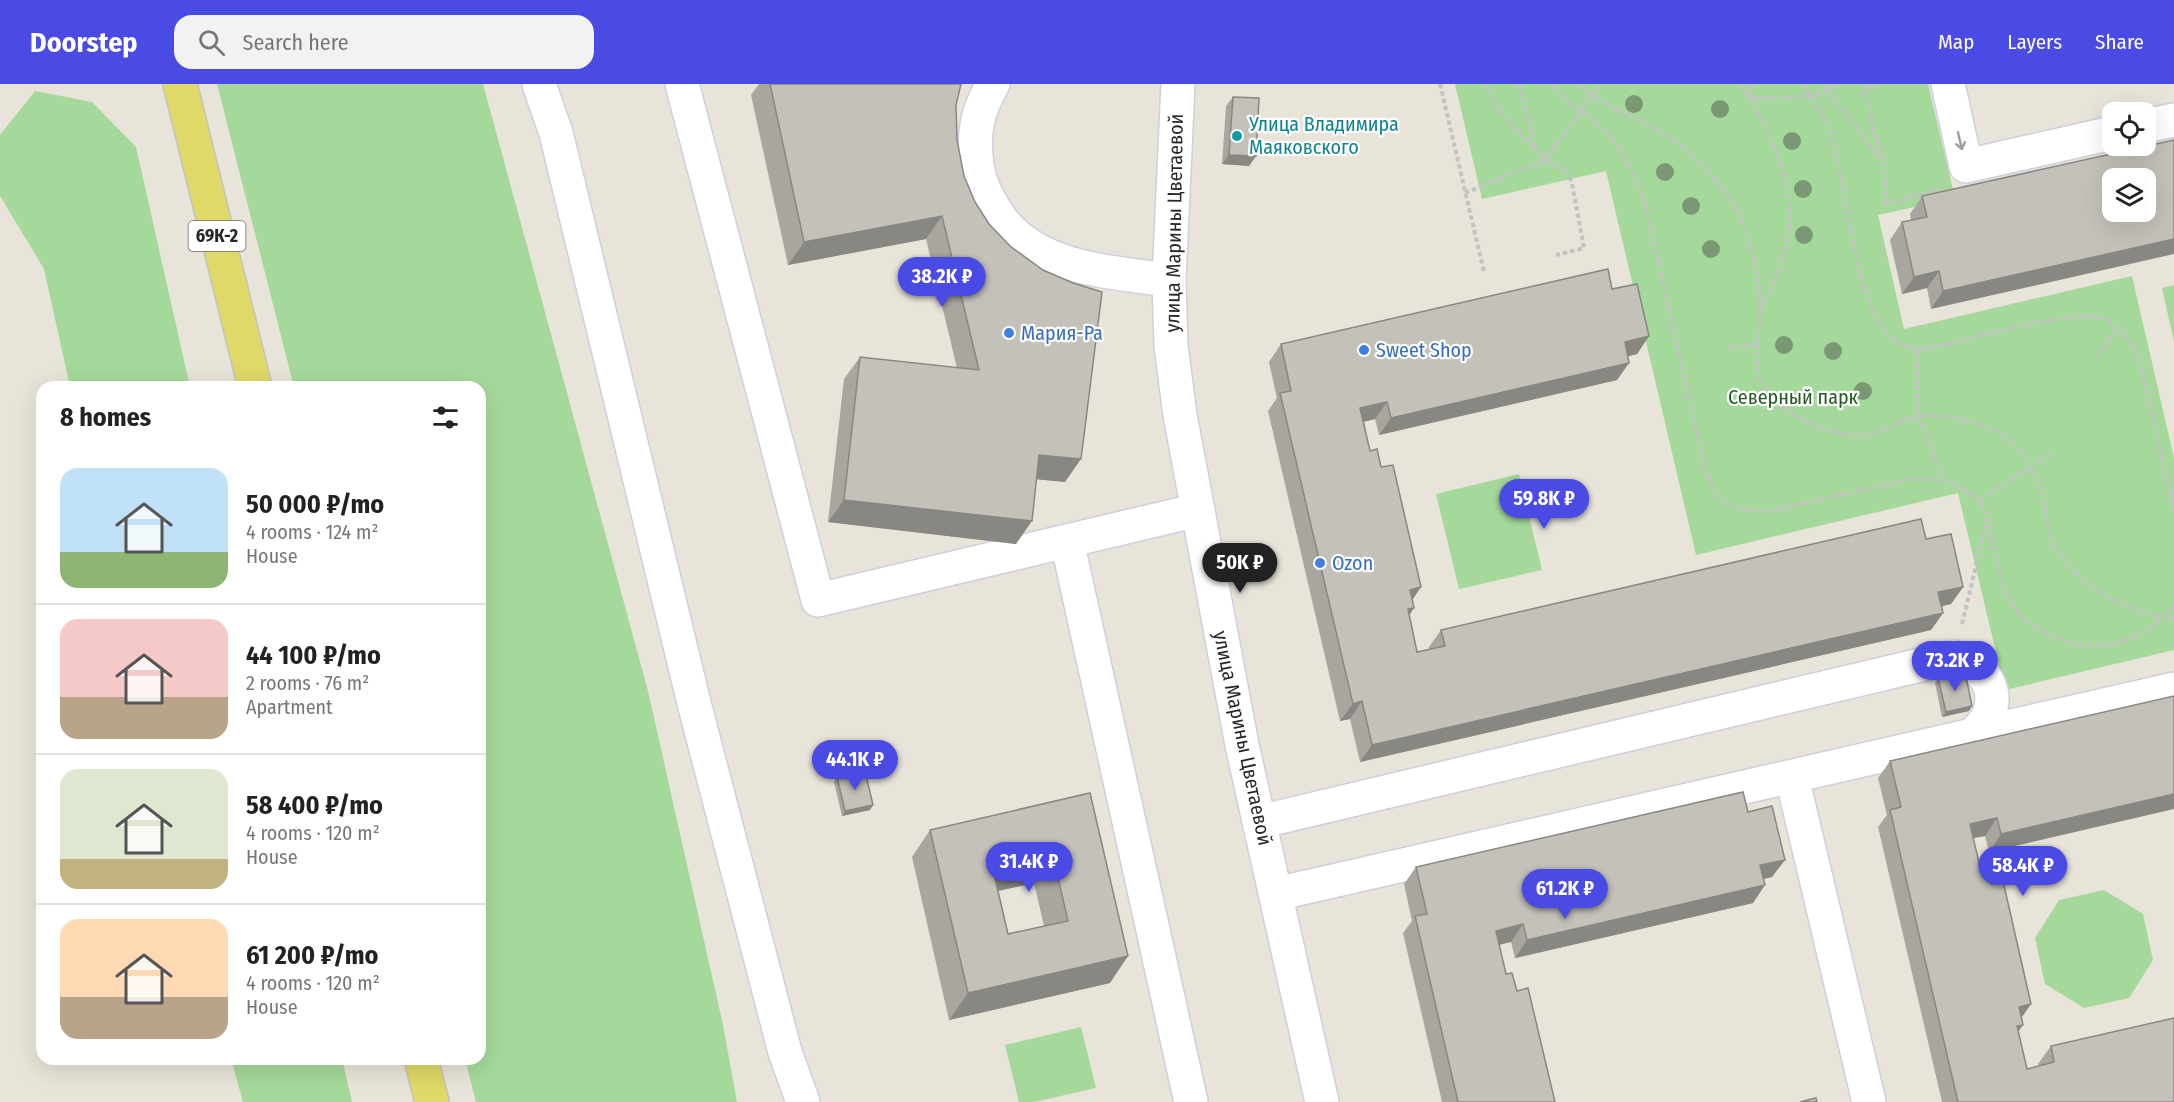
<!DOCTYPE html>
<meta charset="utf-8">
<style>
:root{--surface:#fff;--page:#f2f2f2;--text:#222;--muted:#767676;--line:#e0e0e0;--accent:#4a4ae4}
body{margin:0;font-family:"Fira Sans Condensed",sans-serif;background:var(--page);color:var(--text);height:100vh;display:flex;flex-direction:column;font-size:22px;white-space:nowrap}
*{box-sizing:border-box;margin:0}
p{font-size:20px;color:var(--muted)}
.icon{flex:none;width:33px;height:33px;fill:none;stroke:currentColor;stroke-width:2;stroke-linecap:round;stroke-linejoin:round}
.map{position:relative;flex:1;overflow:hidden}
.panel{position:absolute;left:36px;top:297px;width:450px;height:684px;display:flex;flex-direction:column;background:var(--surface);border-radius:18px;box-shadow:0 6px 24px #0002}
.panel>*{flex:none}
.tools{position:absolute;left:2102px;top:18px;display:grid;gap:12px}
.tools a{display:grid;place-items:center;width:54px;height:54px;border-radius:12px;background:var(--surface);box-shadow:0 6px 24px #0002;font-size:30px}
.price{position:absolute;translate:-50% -51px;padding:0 14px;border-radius:21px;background:var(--accent);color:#fff;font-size:20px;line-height:39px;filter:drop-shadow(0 2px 3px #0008)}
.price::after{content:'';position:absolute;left:50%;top:36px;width:18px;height:14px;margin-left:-9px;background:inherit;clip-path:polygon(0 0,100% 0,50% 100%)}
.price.current{background:#222;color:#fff}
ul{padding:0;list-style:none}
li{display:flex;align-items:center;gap:18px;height:150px;padding:0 24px}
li+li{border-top:2px solid var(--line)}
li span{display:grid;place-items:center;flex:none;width:168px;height:120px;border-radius:18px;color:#555}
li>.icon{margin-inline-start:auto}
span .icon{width:72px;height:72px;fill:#fffc;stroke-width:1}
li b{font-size:26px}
h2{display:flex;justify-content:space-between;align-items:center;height:72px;padding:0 24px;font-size:26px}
header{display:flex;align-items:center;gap:36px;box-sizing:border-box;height:84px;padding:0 30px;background:var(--accent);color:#fff}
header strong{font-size:28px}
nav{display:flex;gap:33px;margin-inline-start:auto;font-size:21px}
.search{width:420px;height:54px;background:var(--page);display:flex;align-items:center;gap:15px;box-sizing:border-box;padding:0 21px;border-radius:18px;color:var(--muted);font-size:22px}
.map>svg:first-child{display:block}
.green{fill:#a5d99b}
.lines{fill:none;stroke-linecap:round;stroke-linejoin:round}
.minor-casing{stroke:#cfcfde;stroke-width:36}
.major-casing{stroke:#c3c3c3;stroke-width:36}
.path{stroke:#c3c3c3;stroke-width:4;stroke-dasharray:4.5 3;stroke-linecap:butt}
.minor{stroke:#fff;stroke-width:33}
.major{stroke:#dfd967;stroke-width:33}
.tree{fill:#7b9874}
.wall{fill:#a8a69f;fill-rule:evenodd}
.shaded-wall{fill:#888782}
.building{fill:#c3c1b9;stroke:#888782;stroke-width:1.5;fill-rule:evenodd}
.oneway{stroke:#9e9e9e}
.culture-dot{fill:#0f9aa8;stroke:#fff;stroke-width:2}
.shop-dot{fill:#3f7fe0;stroke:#fff;stroke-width:2}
.labels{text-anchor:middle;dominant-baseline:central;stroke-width:4.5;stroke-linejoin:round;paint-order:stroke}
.shield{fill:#fff;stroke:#686868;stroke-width:1.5}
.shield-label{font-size:18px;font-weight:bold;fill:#272727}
.culture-label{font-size:20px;fill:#0d838f;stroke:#fff;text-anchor:start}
.street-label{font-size:20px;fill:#272727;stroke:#fff}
.shop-label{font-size:20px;fill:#366cbe;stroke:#fff;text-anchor:start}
.park-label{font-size:20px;fill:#225a21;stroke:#fff}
</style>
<header>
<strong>Doorstep</strong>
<div class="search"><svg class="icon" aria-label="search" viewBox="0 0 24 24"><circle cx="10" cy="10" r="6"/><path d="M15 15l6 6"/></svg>Search here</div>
<nav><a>Map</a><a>Layers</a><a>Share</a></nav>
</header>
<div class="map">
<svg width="2174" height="1018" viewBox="0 0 2174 1018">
<rect width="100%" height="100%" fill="#e8e4d9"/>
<g class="green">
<path d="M217,0h266l165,607 75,334 14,77h-261l-11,-43h15v-672h-186z"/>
<path d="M1455,0h473l27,114 -77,17 26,114 228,-53 42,182v192l-169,40 -47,-197 -262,62 -90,-384 -124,28z"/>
<path d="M35,7l57,11 44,45 54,240h-120l-26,-118 -44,-73v-61z"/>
<path d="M2174,201v57l-12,-54z"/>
<path d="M1519,390l23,96 -83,19 -23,-95z"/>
<path d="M2104,806l39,24 10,46 -24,38 -45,10 -39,-24 -10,-46 24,-38z"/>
<path d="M1081,943l15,61 -62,14h-15l-14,-57z"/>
<path d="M231,975h111l10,43h-109z"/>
</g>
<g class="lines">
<defs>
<g id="minor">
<path d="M539,0l17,49 138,570 91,349 18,50"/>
<path d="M682,0l136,516 380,-90"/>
<path d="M993,0c-17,29 -20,50 -16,83 3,15 7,25 15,38 34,64 113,66 177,75"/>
<path d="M1178,0l-9,196 2,66 9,69 62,330 80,357"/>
<path d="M1948,0l18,82 146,-33"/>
<path d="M2145,42l29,-6"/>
<path d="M1067,457l124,561"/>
<path d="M1792,693l77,325"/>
<path d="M1259,738l695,-165c25,6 46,29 35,57 -3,8 -12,16 -17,22"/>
<path d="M1276,810l898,-205"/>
</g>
<g id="major">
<path d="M180,0l75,303"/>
<path d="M421,975l11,43"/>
</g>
</defs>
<use href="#minor" class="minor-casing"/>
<use href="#major" class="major-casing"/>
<g class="path">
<path d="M1440,0l44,188"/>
<path d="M1486,0l11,22 23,27 25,27 21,11 6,12 12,65 -28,7"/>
<path d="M1519,0l17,65"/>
<path d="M1551,0c16,20 40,32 57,50 16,19 28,43 36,66l60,265c12,39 24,45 64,46l148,-33 28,3 18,7 17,12 9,19 14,66 8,17 15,19 25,15 27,9h29l22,-5 20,-10 26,-25"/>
<path d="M1577,0c25,22 55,31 84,48 21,13 39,30 55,49 5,7 13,14 17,22 12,23 22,53 25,79 1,10 2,22 2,32 -2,34 -12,59 15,87 18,18 65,37 89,34 19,-2 34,-15 52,-19 15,-3 46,3 60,7 39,13 60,39 68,80 2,12 3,24 7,36 3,8 10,16 15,23 28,33 65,51 108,56"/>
<path d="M1741,0c28,47 55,97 47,153 -4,26 -17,51 -28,74"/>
<path d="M1804,0c8,18 23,34 28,53 15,49 22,175 64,205 9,6 20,6 30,7 37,-7 153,-44 181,-29 16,8 25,23 32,38l35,153"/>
<path d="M1823,0l57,74"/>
<path d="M1866,0l-2,11 8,15 -1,12 12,39 3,22v21l51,-14 3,-2"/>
<path d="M1866,4l17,-4"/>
<path d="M1750,13l3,-13"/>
<path d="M1749,14l61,-1 29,-13"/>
<path d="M1465,109l80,-33 56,-76"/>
<path d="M1728,264l28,-4"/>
<path d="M1918,265v66l26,65"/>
<path d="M2095,275l22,-32"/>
<path d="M1979,416l73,-47"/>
<path d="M1962,540l25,-104"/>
</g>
<use href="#minor" class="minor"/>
<use href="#major" class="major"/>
</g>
<g class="tree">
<circle cx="1634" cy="20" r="9"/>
<circle cx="1720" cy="25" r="9"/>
<circle cx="1792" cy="57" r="9"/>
<circle cx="1665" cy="88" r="9"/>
<circle cx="1803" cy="105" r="9"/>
<circle cx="1691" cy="122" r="9"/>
<circle cx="1804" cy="151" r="9"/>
<circle cx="1711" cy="165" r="9"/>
<circle cx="1784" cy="261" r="9"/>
<circle cx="1833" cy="267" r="9"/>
<circle cx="1863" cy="307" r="9"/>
</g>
<g class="wall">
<path d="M759,0h202l-5,21 1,35 7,36 101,306 -28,-3 -21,65 -188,-22 16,-143 16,-22 97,11 -31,-129 -138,26 -37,-170z"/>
<path d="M1233,13l23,59 -7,10 -27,-2 4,-58z"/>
<path d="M2174,56l-243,169 -4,-21 -25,6 -12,-54 12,-18 9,-2 -1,-6 12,-18z"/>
<path d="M1612,205l37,47 -12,18 -9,2 1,7 -12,17 -238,55 -4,-16 -11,3 6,29 42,150 -3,14 8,37 12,-3v-2l12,-17 485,-91 37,48 -12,17 -9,2 1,7 -12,17 -571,132 -10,-43 -10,2 -72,-310 9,-13 -8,-36 12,-18z"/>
<path d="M1938,594l31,33 -27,6 -7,-34z"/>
<path d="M2174,612l-185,156 -4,-16 -12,2 7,29 11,17 40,120 -9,13 -4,15 9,37 12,-3 -1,-2 13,-18 123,56h-232l-64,-275 9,-12 -9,-37 12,-17z"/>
<path d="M837,693l33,33 -28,6 -8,-34z"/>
<path d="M1090,709l20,190 -161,37 -37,-163 18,-27zM1034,799l10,43 -36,8 -10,-43z"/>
<path d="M1748,728l24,65 -8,2 -11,24 -238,55 -4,-16 -12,3 7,29 11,17 38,111h-113l-39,-169 9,-12 -8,-37 12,-17z"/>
</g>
<g class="shaded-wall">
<path d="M1229,71l27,1 -7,10 -27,-2z"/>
<path d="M942,132l-16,23 -138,26 16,-23z"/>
<path d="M2174,155v15l-243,55 12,-18z"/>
<path d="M1939,187l-12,17 -25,6 12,-17z"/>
<path d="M1649,252l-12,18 -24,6 12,-18z"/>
<path d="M1629,279l-12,17 -238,55 12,-17z"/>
<path d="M1387,318l-12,17 -27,6 12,-17z"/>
<path d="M1039,371l42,4 -16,23 -42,-4z"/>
<path d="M844,416l188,21 -16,23 -188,-22z"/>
<path d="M1421,503l-12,18 1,-15z"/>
<path d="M1963,503l-12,17 -25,6 12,-18z"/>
<path d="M1414,524l-12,18 6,-17z"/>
<path d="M1943,529l-12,17 -571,132 12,-17z"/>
<path d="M1362,617l-12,18 -10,2 13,-17z"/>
<path d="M1972,622l-3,5 -27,6 4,-5z"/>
<path d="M2174,710v15l-185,43 12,-18z"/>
<path d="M873,721l-3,5 -28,6 3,-5z"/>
<path d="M1997,734l-12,18 -27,5 12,-17z"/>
<path d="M1053,772l-19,27 -59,13 18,-26z"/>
<path d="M1785,776l-13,17 -24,5 12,-17z"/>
<path d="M1765,801l-12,18 -238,55 12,-18z"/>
<path d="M1523,840l-12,18 -27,6 12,-17z"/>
<path d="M1128,872l-18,27 -161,37 19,-27z"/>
<path d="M2031,920l-12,17v-14z"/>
<path d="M2023,941l-12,17 6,-16z"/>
</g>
<g class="building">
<path d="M770,0h191l-5,21 1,35 7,36 11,26 14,22 21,22 33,24 30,13 29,9 -21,167 -42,-4 -7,66 -188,-21 16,-143 119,13 -37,-154 -138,26z"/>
<path d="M1233,13l26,1 -3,58 -27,-1z"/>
<path d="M2174,56v99l-231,52 -4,-20 -25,6 -12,-55 25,-5 -5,-21zM2112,94h33v34h-33z"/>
<path d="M1608,185l4,20 25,-5 12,52 -24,6 4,21 -238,55 -4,-16 -27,6 10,43 7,-2 4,18 12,-2 28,122 -11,3 4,18 -6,1 9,43 28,-6 -4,-16 480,-111 5,20 25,-5 12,53 -25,5 5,21 -571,132 -10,-44 -9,3 -73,-311 11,-2 -10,-47z"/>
<path d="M1965,588l7,34 -26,6 -8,-34z"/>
<path d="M2174,612v98l-173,40 -4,-16 -27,6 10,43 7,-1 4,18 12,-3 28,123 -12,3 4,18 -6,1 10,43 27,-7 -3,-16 123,-28v84h-216l-68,-292 11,-3 -11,-46z"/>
<path d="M865,687l8,34 -28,6 -8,-34z"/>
<path d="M1743,708l5,20 24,-6 13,54 -25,5 5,20 -238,55 -4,-16 -27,7 10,43 6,-1 5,18 11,-3 27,114h-97l-43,-186 12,-2 -11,-47z"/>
<path d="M1090,709l38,163 -160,37 -38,-163zM1053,772l15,65 -60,13 -15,-64z"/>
<path d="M1816,1014l1,4h-17z"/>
</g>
<defs><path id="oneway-shaft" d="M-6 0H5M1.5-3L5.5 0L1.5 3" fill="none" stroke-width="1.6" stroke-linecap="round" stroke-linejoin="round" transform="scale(1.5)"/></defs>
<use class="oneway" href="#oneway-shaft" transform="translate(1960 57) rotate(77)"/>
<circle class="culture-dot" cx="1237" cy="52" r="6"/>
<g class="shop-dot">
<circle cx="1009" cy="249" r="6"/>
<circle cx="1364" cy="266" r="6"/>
<circle cx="1320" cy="479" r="6"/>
</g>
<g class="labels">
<rect class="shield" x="188.5" y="137" width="57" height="30" rx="4.5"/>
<g class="shield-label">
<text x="217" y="152">69К-2</text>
</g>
<g class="culture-label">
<text x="1249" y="40">Улица Владимира<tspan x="1249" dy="23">Маяковского</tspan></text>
</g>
<g class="street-label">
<text transform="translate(1174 139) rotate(-89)">улица Марины Цветаевой</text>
<text transform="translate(1243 654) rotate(78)">улица Марины Цветаевой</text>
</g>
<g class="shop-label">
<text x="1021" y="249">Мария-Ра</text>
<text x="1376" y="266">Sweet Shop</text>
<text x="1332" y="479">Ozon</text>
</g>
<g class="park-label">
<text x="1793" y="313">Северный парк</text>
</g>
</g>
</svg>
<div class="tools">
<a><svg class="icon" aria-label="locate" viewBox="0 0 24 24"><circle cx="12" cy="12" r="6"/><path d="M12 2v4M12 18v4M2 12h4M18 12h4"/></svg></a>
<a><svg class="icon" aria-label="layers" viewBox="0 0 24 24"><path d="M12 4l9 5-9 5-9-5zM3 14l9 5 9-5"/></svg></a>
</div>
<b class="price" style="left:942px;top:224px">38.2K ₽</b>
<b class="price" style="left:1544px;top:446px">59.8K ₽</b>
<b class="price current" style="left:1240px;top:510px">50K ₽</b>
<b class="price" style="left:1955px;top:608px">73.2K ₽</b>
<b class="price" style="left:855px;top:707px">44.1K ₽</b>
<b class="price" style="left:1029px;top:809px">31.4K ₽</b>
<b class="price" style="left:2023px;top:813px">58.4K ₽</b>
<b class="price" style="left:1565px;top:836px">61.2K ₽</b>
<section class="panel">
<h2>8 homes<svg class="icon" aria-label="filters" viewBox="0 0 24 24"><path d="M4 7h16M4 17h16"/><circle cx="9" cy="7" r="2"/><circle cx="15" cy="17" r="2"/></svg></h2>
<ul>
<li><span style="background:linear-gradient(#bfe0f5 70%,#8fb573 0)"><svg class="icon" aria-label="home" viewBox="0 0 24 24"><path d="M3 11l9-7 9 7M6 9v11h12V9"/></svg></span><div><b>50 000 ₽/mo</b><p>4 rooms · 124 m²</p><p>House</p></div></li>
<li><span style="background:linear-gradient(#f6c9c9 65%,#b9a48a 0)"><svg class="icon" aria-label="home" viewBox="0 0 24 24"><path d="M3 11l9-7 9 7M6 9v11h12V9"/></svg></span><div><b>44 100 ₽/mo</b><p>2 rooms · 76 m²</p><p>Apartment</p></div></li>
<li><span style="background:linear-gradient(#dfe7d0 75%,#c2b280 0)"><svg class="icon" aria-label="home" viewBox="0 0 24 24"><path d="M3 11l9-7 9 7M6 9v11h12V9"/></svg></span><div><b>58 400 ₽/mo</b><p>4 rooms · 120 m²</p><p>House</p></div></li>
<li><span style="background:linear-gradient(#ffd9b3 65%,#b9a48a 0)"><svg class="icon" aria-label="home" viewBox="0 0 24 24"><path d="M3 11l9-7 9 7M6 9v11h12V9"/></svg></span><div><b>61 200 ₽/mo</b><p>4 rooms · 120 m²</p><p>House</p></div></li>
</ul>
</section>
</div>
